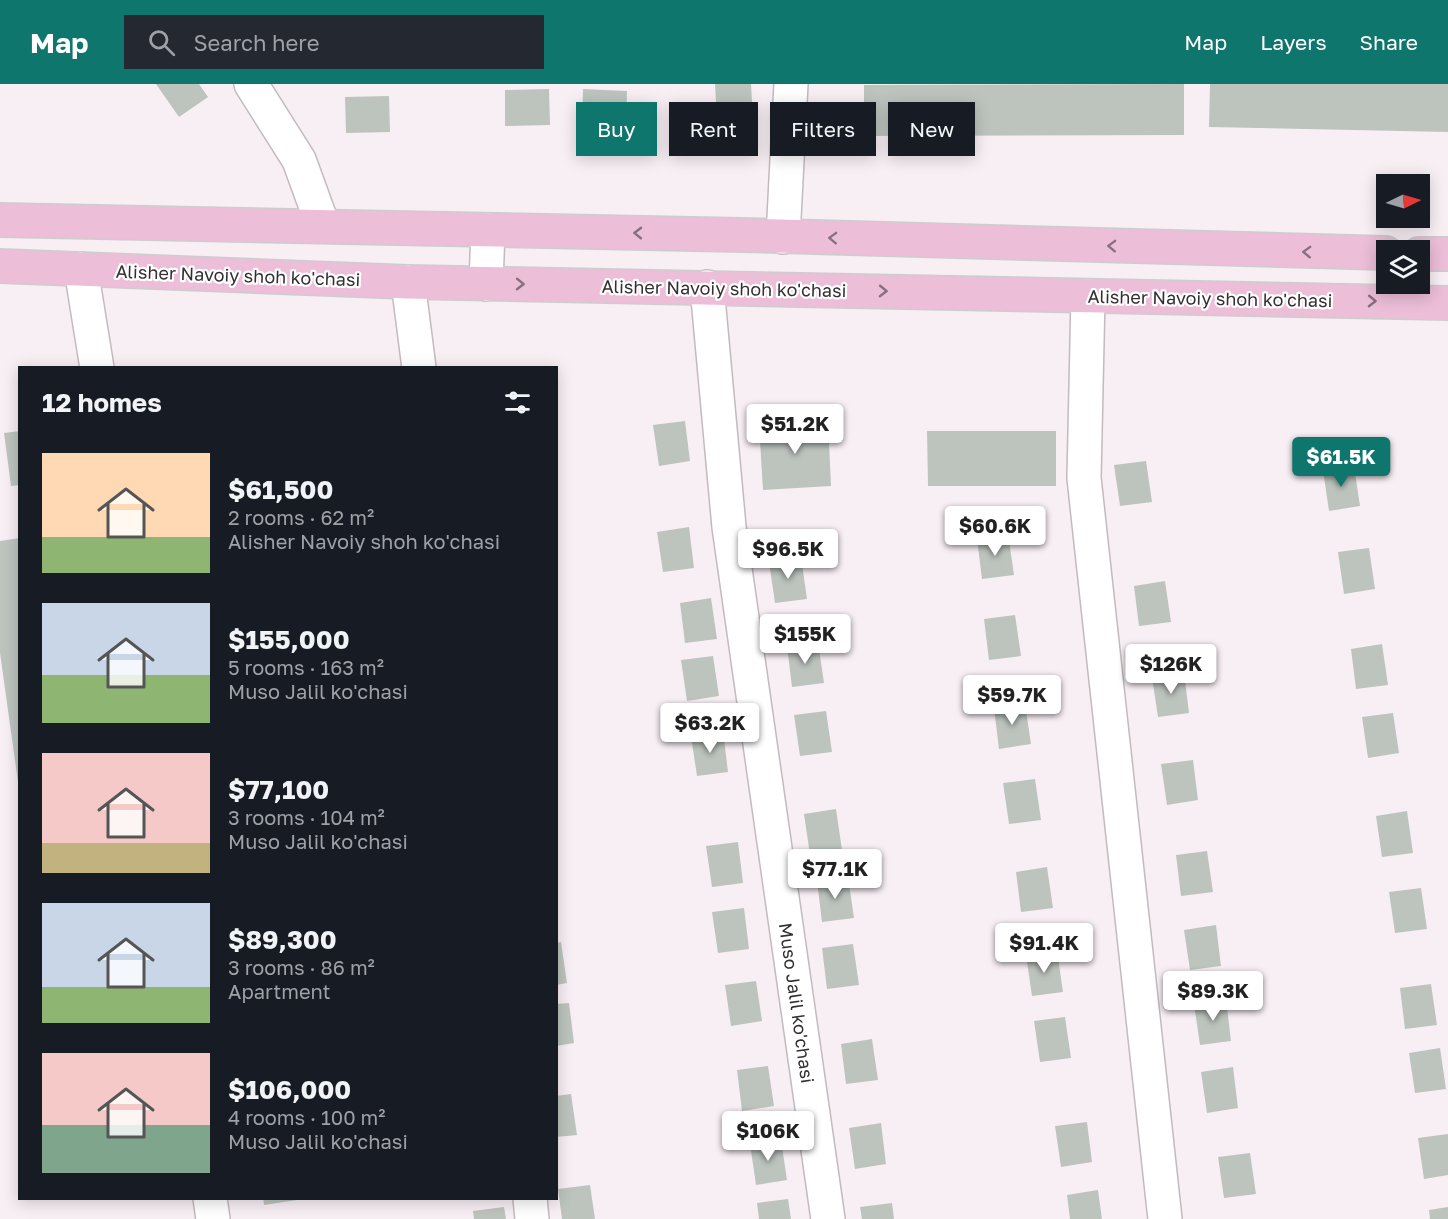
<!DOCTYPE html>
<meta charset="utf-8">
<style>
:root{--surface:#171b24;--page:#242831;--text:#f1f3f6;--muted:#9ea1a6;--accent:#0f766e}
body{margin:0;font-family:"Golos Text",sans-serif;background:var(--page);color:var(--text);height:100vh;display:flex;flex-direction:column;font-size:22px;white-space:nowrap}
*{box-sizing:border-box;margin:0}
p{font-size:20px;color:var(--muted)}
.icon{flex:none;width:33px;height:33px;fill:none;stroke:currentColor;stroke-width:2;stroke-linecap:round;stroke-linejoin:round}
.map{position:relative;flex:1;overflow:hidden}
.sheet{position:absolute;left:18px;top:282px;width:540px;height:834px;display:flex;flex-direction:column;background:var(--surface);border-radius:0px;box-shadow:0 3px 15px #0003}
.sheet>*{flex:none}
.guide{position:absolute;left:576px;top:18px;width:570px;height:54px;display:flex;gap:12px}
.needle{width:39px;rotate:85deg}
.tools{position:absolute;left:1376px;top:90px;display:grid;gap:12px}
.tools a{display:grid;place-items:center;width:54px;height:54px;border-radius:0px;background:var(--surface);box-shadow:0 3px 15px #0003;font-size:30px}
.price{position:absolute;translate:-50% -51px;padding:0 14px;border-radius:6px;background:#fff;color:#222;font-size:20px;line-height:39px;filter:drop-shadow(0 2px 3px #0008)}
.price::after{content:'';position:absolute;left:50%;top:36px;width:18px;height:14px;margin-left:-9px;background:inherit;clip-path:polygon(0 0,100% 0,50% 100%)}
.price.active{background:var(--accent);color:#fff}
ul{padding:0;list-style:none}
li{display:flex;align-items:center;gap:18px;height:150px;padding:0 24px}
li span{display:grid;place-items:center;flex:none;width:168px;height:120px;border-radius:0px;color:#555}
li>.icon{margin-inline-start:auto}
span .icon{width:72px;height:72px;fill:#fffc;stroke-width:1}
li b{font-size:26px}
h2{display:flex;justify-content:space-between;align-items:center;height:72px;padding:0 24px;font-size:26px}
.chip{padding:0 21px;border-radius:0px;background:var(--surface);box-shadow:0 3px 15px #0003;font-size:21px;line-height:54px}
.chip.active{background:var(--accent);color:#fff}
header{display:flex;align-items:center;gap:36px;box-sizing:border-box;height:84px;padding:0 30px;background:var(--accent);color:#fff}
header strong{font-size:28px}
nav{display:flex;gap:33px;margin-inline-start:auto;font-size:21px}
.search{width:420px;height:54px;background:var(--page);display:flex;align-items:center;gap:15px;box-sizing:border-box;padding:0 21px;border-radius:0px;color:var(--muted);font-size:22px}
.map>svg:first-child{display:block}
.building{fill:#bdc4be}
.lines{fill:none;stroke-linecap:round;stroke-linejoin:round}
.minor-casing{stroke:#c3babf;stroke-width:36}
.major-casing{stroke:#cecdce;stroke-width:36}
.minor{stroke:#fff;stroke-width:33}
.major{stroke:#ecbed8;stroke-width:33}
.oneway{stroke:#86707d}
.labels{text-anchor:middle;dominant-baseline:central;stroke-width:4.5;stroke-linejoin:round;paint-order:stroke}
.street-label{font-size:18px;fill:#333032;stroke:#fff}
</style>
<header>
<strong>Map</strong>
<div class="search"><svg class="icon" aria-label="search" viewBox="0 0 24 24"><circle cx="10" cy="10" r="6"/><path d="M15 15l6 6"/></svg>Search here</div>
<nav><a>Map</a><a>Layers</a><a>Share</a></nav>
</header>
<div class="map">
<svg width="1448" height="1135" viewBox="0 0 1448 1135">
<rect width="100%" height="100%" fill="#f8eff4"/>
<g class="building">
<path d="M156,0h43l9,13 -29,20z"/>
<path d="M715,0h36l2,36 -36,1z"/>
<path d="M1184,0v51l-320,1v-51z"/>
<path d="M1210,0h238v48l-239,-5z"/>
<path d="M549,5l1,36 -45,1v-36z"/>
<path d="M583,5l44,2 -1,36 -44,-2z"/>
<path d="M389,12l1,36 -44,1 -1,-36z"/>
<path d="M685,337l5,40 -31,5 -6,-41z"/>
<path d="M828,337l3,65 -68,4 -4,-65z"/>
<path d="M20,347v54l-9,1 -7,-53z"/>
<path d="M927,347h129v55h-128z"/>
<path d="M1146,377l6,41 -32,4 -6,-41z"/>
<path d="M1354,382l6,40 -31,5 -6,-41z"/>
<path d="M689,443l5,41 -31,4 -6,-40z"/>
<path d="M1008,450l6,41 -32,4 -5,-40z"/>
<path d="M20,454v243l-2,1 -18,-129v-112z"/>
<path d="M1369,464l6,41 -31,5 -6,-42z"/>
<path d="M801,473l6,42 -32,4 -6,-41z"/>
<path d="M1165,497l6,41 -32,4 -5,-40z"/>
<path d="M711,514l6,41 -32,4 -5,-40z"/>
<path d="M1015,531l6,41 -32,4 -5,-41z"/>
<path d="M818,558l6,41 -32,4 -5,-41z"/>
<path d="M1382,560l6,41 -32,4 -5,-40z"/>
<path d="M713,572l6,40 -32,5 -6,-41z"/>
<path d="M1184,588l5,41 -31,4 -6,-40z"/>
<path d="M1025,620l6,40 -32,5 -5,-41z"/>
<path d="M826,627l6,41 -32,4 -6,-41z"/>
<path d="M1393,629l6,40 -31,5 -6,-41z"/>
<path d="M723,647l5,41 -31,4 -6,-40z"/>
<path d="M1193,676l5,40 -31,5 -6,-41z"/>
<path d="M1035,695l6,41 -32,4 -6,-41z"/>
<path d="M836,725l6,41 -32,5 -6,-41z"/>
<path d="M1407,727l6,42 -31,4 -6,-41z"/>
<path d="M738,758l5,41 -31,4 -6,-41z"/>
<path d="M1207,767l6,41 -32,4 -5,-41z"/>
<path d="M1047,783l6,41 -32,4 -5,-40z"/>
<path d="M848,793l6,41 -32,4 -5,-41z"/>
<path d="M1421,804l6,41 -32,4 -6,-41z"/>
<path d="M744,824l5,41 -31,4 -6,-41z"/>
<path d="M1216,841l5,41 -31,4 -6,-40z"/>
<path d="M561,858l6,41 -11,2v-42z"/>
<path d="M853,860l6,41 -32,4 -5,-41z"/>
<path d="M1057,867l6,41 -31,4 -6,-41z"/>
<path d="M756,897l6,40 -31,5 -6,-41z"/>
<path d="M1431,900l6,41 -32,4 -5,-41z"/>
<path d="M1226,915l5,42 -31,4 -6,-41z"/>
<path d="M569,919l5,40 -18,3v-42z"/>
<path d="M1065,933l6,41 -31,4 -6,-41z"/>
<path d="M872,955l6,41 -32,4 -5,-40z"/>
<path d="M1440,964l6,41 -31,4 -6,-40z"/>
<path d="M768,982l6,40 -32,5 -5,-41z"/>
<path d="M1233,983l5,41 -31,5 -6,-41z"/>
<path d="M571,1010l6,41 -21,2v-41z"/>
<path d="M1087,1038l5,40 -31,5 -6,-41z"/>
<path d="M881,1039l5,41 -31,5 -6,-41z"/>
<path d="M1448,1050v41l-24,4 -6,-41z"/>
<path d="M781,1056l6,40 -31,5 -6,-41z"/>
<path d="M1250,1069l6,41 -32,4 -6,-41z"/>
<path d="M590,1101l5,34h-33l-4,-30z"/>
<path d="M1098,1106l4,29h-32l-3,-24z"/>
<path d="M263,1114h34v2l-33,5z"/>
<path d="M788,1115l3,20h-32l-2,-16z"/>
<path d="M892,1119l2,16h-32l-2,-12z"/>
<path d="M504,1123l2,12h-32l-1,-8z"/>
<path d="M1448,1123v12h-18l-1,-9z"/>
</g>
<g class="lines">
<defs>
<g id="minor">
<path d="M251,0l48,76 24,66"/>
<path d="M783,153l8,-153"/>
<path d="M81,185l16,99"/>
<path d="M408,198l11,86"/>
<path d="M486,200l2,-54"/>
<path d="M707,203l22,240 99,692"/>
<path d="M1088,212l-4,182 81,741"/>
<path d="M210,1114l3,21"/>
<path d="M530,1114l2,21"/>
</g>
<g id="major">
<path d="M0,136l742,15 644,18"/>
<path d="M1419,170h29"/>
<path d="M0,182l408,16 1040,21"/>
</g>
</defs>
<use href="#minor" class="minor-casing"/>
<use href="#major" class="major-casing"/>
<use href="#minor" class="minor"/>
<use href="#major" class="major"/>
</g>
<defs><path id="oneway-chevron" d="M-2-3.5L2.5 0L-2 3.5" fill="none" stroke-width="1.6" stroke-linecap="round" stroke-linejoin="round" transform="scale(1.5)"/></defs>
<g class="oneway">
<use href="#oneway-chevron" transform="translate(638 149) rotate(-179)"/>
<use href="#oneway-chevron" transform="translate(833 154) rotate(-178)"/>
<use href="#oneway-chevron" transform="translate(1112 162) rotate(-178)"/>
<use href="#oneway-chevron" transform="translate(1307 168) rotate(-178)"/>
<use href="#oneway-chevron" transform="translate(520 200) rotate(1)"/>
<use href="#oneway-chevron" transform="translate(883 207) rotate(1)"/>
<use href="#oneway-chevron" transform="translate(1372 217) rotate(1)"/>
</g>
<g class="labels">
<g class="street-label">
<text transform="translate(238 191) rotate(2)">Alisher Navoiy shoh ko'chasi</text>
<text transform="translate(724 204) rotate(1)">Alisher Navoiy shoh ko'chasi</text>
<text transform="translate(1210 214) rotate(1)">Alisher Navoiy shoh ko'chasi</text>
<text transform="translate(797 919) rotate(82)">Muso Jalil ko'chasi</text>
</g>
</g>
</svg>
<div class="tools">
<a><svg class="needle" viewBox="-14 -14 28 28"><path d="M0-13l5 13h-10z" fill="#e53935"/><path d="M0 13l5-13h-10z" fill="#9ea1a6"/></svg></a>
<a><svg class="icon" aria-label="layers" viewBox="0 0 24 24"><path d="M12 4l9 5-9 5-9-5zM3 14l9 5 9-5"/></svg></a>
</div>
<b class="price" style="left:795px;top:371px">$51.2K</b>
<b class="price active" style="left:1341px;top:404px">$61.5K</b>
<b class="price" style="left:995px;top:473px">$60.6K</b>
<b class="price" style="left:788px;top:496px">$96.5K</b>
<b class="price" style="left:805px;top:581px">$155K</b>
<b class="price" style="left:1171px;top:611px">$126K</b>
<b class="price" style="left:1012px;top:642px">$59.7K</b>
<b class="price" style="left:710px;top:670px">$63.2K</b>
<b class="price" style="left:835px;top:816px">$77.1K</b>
<b class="price" style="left:1044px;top:890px">$91.4K</b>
<b class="price" style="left:1213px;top:938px">$89.3K</b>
<b class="price" style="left:768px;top:1078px">$106K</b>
<div class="guide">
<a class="chip active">Buy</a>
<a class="chip">Rent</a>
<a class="chip">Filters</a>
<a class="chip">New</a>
</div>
<section class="sheet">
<h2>12 homes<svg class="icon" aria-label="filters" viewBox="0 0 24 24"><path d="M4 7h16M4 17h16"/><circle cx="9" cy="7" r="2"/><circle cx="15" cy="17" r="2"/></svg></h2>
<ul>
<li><span style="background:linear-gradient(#ffd9b3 70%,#8fb573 0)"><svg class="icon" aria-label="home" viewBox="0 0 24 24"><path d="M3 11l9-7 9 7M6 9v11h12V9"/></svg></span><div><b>$61,500</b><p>2 rooms · 62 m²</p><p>Alisher Navoiy shoh ko'chasi</p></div></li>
<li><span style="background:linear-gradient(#c9d6e8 60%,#8fb573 0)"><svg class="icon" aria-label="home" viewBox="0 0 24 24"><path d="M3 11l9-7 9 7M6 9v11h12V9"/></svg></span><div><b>$155,000</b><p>5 rooms · 163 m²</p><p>Muso Jalil ko'chasi</p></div></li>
<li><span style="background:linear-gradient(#f6c9c9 75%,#c2b280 0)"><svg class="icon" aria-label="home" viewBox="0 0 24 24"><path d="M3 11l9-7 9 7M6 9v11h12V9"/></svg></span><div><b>$77,100</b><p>3 rooms · 104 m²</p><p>Muso Jalil ko'chasi</p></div></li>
<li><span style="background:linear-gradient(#c9d6e8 70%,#8fb573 0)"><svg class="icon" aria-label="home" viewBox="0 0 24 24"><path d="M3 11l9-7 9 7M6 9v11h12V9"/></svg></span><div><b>$89,300</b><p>3 rooms · 86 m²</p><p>Apartment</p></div></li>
<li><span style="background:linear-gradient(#f6c9c9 60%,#7fa58c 0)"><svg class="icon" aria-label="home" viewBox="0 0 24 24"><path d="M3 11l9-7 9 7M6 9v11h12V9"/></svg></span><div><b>$106,000</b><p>4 rooms · 100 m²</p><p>Muso Jalil ko'chasi</p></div></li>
</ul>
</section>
</div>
